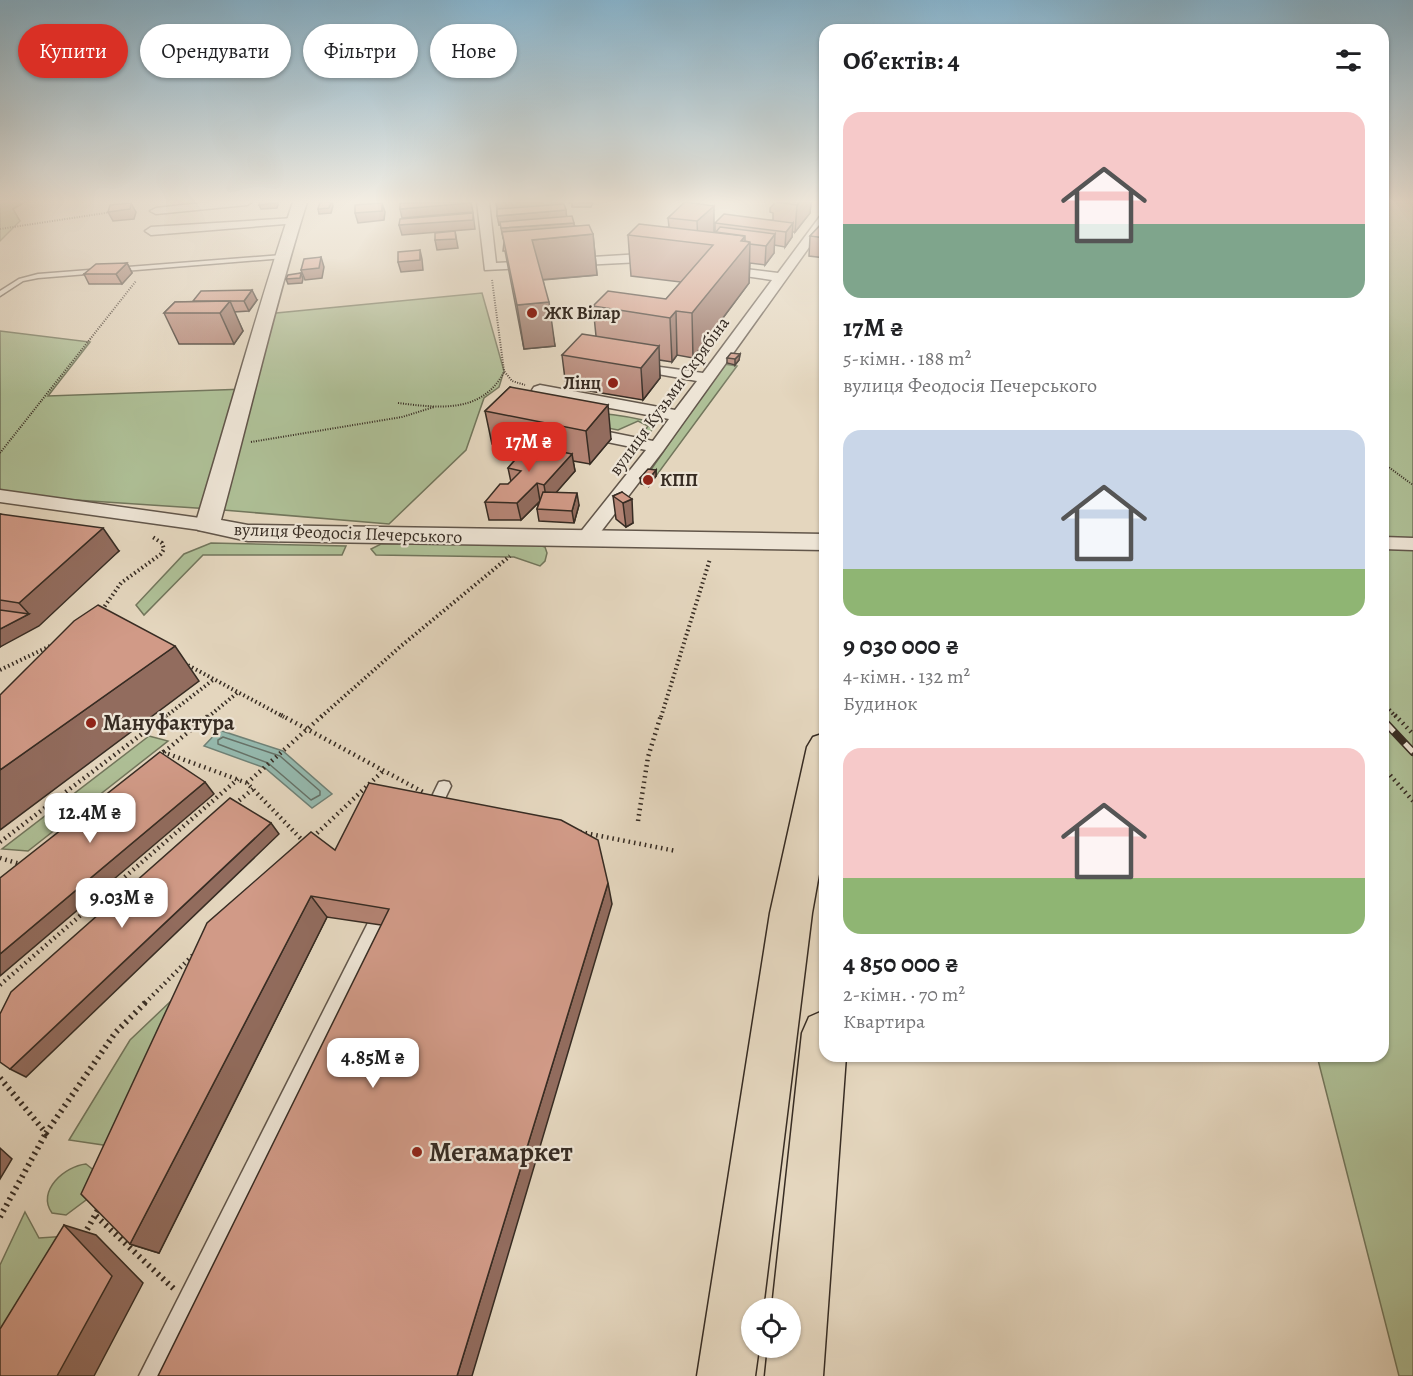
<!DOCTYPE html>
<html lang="uk">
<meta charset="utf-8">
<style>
:root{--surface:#fff;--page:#f2f2f2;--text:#202124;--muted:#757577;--accent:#d93025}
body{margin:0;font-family:Alegreya,serif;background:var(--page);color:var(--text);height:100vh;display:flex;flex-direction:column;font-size:22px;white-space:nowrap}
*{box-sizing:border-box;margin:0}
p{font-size:20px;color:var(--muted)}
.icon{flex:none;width:33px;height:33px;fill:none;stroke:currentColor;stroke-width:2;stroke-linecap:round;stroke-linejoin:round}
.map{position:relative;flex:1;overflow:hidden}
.panel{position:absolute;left:819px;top:24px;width:570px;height:1038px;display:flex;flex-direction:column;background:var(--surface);border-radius:18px;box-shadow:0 2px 4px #0004}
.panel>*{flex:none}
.guide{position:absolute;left:18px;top:24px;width:570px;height:54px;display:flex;gap:12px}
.tools{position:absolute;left:741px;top:1298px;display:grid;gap:12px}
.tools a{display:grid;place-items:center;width:60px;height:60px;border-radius:50%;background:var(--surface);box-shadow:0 2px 4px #0004;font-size:30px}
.price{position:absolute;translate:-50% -51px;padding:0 14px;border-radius:12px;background:#fff;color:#222;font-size:20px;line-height:39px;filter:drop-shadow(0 2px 3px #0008)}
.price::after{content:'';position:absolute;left:50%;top:36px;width:18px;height:14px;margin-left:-9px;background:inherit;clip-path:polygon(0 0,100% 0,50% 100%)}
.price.active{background:var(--accent);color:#fff}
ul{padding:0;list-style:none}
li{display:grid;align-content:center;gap:12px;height:318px;padding:0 24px}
li span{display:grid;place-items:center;height:186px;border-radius:18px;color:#555}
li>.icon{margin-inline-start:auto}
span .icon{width:108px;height:108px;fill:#fffc;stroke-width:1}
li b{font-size:26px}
h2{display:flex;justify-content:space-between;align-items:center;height:72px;padding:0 24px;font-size:26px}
.tag{padding:0 21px;border-radius:27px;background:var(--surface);box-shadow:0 2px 4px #0004;font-size:21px;line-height:54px}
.tag.active{background:var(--accent);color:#fff}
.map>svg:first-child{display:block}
.green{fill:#aebf96;stroke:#72765c;stroke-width:1.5}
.water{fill:#95b9ae;stroke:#6f8176;stroke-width:1.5}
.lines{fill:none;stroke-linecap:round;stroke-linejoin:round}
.shore{stroke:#667268;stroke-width:1.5}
.service-casing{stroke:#62564a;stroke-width:3}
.minor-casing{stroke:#62564a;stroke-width:3}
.tertiary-casing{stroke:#62564a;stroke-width:3}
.primary-casing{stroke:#372c23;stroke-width:3}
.path-far3{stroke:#372c23;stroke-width:2;stroke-dasharray:1 1.5;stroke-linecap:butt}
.path-far2{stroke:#372c23;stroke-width:4;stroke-dasharray:1.5 3;stroke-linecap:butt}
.path-far1{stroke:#372c23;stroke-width:4.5;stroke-dasharray:1.5 4;stroke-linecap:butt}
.path{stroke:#372c23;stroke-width:6;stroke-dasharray:2 4.5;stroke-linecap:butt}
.service{fill:#ede4d5;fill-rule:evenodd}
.minor{fill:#ede4d5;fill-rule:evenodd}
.tertiary{fill:#ede4d5;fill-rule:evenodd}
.primary{fill:#e4d6be;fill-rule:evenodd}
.rail-casing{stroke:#372c23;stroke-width:8}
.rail{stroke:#ede4d5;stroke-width:5;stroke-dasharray:16;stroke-linecap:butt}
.wall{fill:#b48474;stroke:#372c23;stroke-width:1.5}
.shaded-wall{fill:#926c5e;stroke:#372c23;stroke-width:1.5}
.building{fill:#d19a87;stroke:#372c23;stroke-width:1.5}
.poi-dot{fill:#8f2418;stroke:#ede4d5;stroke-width:2}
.labels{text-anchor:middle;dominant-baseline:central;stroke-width:4.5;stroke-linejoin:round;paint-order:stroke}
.far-poi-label{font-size:18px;font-weight:bold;fill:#372c23;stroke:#ede4d5;text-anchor:start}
.far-street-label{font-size:18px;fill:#372c23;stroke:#ede4d5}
.poi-label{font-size:22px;font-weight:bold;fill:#372c23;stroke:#ede4d5;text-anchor:start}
.near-poi-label{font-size:27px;font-weight:bold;fill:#372c23;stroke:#ede4d5;text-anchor:start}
</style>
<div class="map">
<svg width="1413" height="1376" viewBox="0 0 1413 1376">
<rect width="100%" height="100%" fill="#e4d6be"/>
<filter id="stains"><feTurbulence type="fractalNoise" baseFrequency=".00333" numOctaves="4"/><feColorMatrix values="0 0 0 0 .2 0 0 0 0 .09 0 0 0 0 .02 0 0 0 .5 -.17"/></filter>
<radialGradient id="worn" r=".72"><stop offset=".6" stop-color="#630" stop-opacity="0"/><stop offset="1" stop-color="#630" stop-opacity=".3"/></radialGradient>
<g class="green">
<path d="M0,202h25l-12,7 7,12 -20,20z"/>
<path d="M1383,202h30v1174h-14l-82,-320h66z"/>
<path d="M482,293l22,78 -5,16 -15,11 -18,52 -77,74 -178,-15 -211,-14v-164l90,11 -42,54 198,-7 20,-75z"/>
<path d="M724,364l13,2 -81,110 -8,-2z"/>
<path d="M519,411c45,1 91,-1 135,12l1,3 -8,10 -4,-2 5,-8 -10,-5 -20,9z"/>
<path d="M211,543l135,3 -4,9h-139l-59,60 -8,-10 48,-51z"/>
<path d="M381,544h155l9,3 2,6 -2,8 -5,5 -26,-9 -138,-2 -5,-6z"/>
<path d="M149,736l19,5 -140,110 -26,-2z"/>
<path d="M192,981l-79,181 -10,-17 -34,-5 61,-100z"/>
<path d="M86,1164l10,8 -6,25 -24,18 -14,-2c-16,-22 13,-47 34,-49z"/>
<path d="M25,1212l14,26 29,-2 -68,107v-78z"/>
</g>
<path class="water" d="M219,730l64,21 49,43 -20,14 -47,-40 -61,-22z"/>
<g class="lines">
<path class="shore" d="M223,737l57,19 40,35v4l-9,5 -43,-37 -50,-19v-4z"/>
<defs>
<g id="service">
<path d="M282,255l2,1v2l-246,20 -15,3 -23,15v-5l19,-12 19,-5z"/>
<path d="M444,781l5,1 2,4 -12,25 -2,4 -5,2 -5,-2 -2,-4 12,-25 2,-4z"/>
<path d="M382,903l5,2 2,5 -2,5 -226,461h-22l238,-471z"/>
</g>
<g id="minor">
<path d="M210,202h42l-5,3 -91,9 -6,-3 6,-3z"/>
<path d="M477,202h12l7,61 145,-9 21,3 6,4 -6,4 -21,-3 -156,8z"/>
<path d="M825,214v11l-162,226 -70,91h-14l-3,-4 3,-4 67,-84 -73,-15 -3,-4 3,-4 6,-1 74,15 16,-22 -129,-24 -6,-2 -2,-3 2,-3 6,-2 135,25 22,-29 -73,-13 -3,-3 3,-3 79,11 69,-93 -55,-8 -6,-4 1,-3 66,8 43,-58z"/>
<path d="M294,218l4,1v4l-147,12 -6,-4 6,-4z"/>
<path d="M0,490l207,29 7,2 3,4 -3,4 -7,2 -207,-29z"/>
<path d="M1383,537l30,1v12l-30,-1z"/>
</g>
<path id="tertiary" d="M293,202h14c-33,105 -57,212 -86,318l27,5 577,9v16l-577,-9 -50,-11 -3,-5c33,-108 62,-216 98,-323z"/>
<g id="primary">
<path d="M825,733v108l-13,72 -49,395h-11v39h7l-4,29h-58l73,-463 37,-166 6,-10z"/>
<path d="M825,1010v46h21l-23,320h-58l3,-29h22v-39h-18l30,-275 7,-16z"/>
</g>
</defs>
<use href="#service" class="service-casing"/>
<use href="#minor" class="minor-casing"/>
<use href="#tertiary" class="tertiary-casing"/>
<use href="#primary" class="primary-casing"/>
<g class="path-far3">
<path d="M0,229l112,-17"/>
<path d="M492,280l12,91 8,10 13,4"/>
<path d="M398,403c41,5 84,11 106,-31"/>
<path d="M251,442l151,-25 32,-10"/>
<path d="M0,453l136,-172"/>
<path d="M1383,463l30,22"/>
</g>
<g class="path-far2">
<path d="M102,610l19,-27 40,-29 3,-5 -2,-6 -11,-7"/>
<path d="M184,663l100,54"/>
<path d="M0,670l50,-24"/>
<path d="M1383,703l13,14"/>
<path d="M165,717l48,-37"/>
<path d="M208,717l29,-24"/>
<path d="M321,717l80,-71 109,-90"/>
<path d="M661,717l49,-158"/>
</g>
<g class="path-far1">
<path d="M281,715l142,77"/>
<path d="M1395,715l18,19"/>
<path d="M161,720l33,8"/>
<path d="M164,752l45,-37"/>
<path d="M159,756l4,-4 84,31 58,60"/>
<path d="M1383,767l30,34"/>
<path d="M247,783l76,-68"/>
<path d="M235,804l19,-16"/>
<path d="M638,821l10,-64 13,-42"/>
<path d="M580,832l96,19"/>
<path d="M313,837l70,-66"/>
<path d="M0,842l167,-127"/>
<path d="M0,858l20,6"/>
<path d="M0,985l238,-206"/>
<path d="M145,1003l48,-48"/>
</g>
<g class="path">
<path d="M0,1078l46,55 69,-100 32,-32"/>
<path d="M96,1216l78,73"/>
<path d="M0,1217l46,-84"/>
<path d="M84,1235l15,-27"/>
</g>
<use href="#service" class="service"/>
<use href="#minor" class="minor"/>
<use href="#tertiary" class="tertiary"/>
<use href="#primary" class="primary"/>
<defs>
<path id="rail" d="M1383,720l30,32"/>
</defs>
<use href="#rail" class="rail-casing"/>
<use href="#rail" class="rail"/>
</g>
<g class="wall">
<path d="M496,202h66l4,8v7l9,9 18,8 4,41 -54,5 12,66 -31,3 -19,-98h-2l1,-9 -3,-17h-2z"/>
<path d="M568,202h25l-2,5h-19v-4h-4z"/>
<path d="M685,202l29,30h1v-9l58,-3v-7l-3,-1v-4l4,-4v-2h37l-1,11 -15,19h-3v5l-7,10 -11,-2v8l-9,12 -15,-2 -1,20 -56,75 -16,-3 -5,7 -13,-2 1,18 -17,22 -77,-13 -4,-32 34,-19 -3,-30 73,-7 15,-17 -50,-6 -3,-41 41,-8 -1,-9z"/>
<path d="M825,220v38l-16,-2 1,-20z"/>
<path d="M127,263l5,10 -10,11h-33l-5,-10z"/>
<path d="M257,300l-8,11 -15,1 9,19 -9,13h-55l-15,-31 11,-11z"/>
<path d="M740,354l-1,6 -4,5 -8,-2v-5z"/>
<path d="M510,387l101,52 -21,25 -17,-3 2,10 -19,21 23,13 -5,18 -35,-2 -2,-12 2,-7 -18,18h-32l-4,-18 26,-20 -3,-14 15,-17 -31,-7 -7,-33z"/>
<path d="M656,470v6l-7,10 -8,-2 -1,-6z"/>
<path d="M622,492l11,31 -7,4 -10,-8 -3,-23z"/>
<path d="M0,514l119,37 -119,96z"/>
<path d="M335,850l277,54 -231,21 -54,-8 -168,336 -29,-9z"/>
</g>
<g class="shaded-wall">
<path d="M275,202h2l1,2 -1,4 -16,1 -2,-4z"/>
<path d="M332,202l1,4 -2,7 -12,1 -1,-5z"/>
<path d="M471,202l2,10 -71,6 -2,-9z"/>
<path d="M496,202h66l1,5 -65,4z"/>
<path d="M799,202h12l-1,11 -15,19 2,-27z"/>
<path d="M131,203l5,9 -2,7 -21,2 -5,-9z"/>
<path d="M382,203l3,9 -1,8 -26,3 -3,-10z"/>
<path d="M714,206v27l-16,10 -1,-22z"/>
<path d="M566,210l1,10 -68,5 -2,-9z"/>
<path d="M473,213l2,16 -73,6 -3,-10z"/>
<path d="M574,223l1,9 -72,6 -2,-10z"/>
<path d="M793,223l-1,14 -7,10 1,-15z"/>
<path d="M455,231l3,17 -21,2 -2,-10z"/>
<path d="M593,234l4,41 -59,5 -6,-40z"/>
<path d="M775,234l-1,19 -9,12 1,-19z"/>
<path d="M745,236l5,6 -1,41 -56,75 -1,-45z"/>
<path d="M420,250l2,9 1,11 -22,2 -3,-10z"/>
<path d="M321,257l3,10 -2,11 -17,2 -4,-10z"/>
<path d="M127,263l5,10 -10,11 -6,-10z"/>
<path d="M301,273l2,6 -1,4 -14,1 -2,-5z"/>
<path d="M252,290l5,10 -8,11 -5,-10z"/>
<path d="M230,301l13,30 -9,13 -14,-31z"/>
<path d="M549,302l6,44 -31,3 -7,-44z"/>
<path d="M676,311l1,44 -5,7 -2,-44z"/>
<path d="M659,346l1,32 -17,22 -2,-32z"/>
<path d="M740,354l-1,6 -4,5v-6z"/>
<path d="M608,405l3,34 -21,25 -4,-33z"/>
<path d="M572,454l3,17 -28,32 -3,-18z"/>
<path d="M656,470v6l-7,10 -1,-6z"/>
<path d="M537,483l3,18 -19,19 -4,-17z"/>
<path d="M577,493l2,12 -5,18 -2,-12z"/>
<path d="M632,499l1,24 -7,4 -3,-24z"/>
<path d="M103,528l16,23 -80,75 -39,21v-18l29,-15 -10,-11z"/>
<path d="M175,646l24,35 -199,149v-60z"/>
<path d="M205,782l9,12 -214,182v-22z"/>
<path d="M271,823l8,11 -253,243 -16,-8z"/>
<path d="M608,883l4,21 -140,472h-15z"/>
<path d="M311,896l16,21 -168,336 -29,-9z"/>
<path d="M0,1148l12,11 -12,20z"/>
<path d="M64,1225l32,10 47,48 -49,93h-37z"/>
</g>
<g class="building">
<path d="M260,202h15v1l-16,2z"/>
<path d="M320,202h11l-2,6 -11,1z"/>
<path d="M471,202v1l-71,6v-6z"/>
<path d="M685,202l29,4 -17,15 -29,-3z"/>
<path d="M778,202h21l-2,3z"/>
<path d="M131,203l-1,6 -22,3 2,-7z"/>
<path d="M382,203v8l-27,2v-8z"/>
<path d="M564,204l2,6 -69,6v-7z"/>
<path d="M473,213v7l-74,5 1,-6z"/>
<path d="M724,214l69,9 -7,9 -71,-9z"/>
<path d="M572,216l2,7 -73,5 -1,-6z"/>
<path d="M825,220v18l-15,-2z"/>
<path d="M639,224l106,12 -4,5 9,1 -58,71 -16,-2 -6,7 -77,-12 15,-15 58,8 47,-54 -85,-10z"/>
<path d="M589,225l4,9 -61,6 17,62 -32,3 -15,-73z"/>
<path d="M720,227l55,7 -9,12 -16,-2v-2l-5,-1v-5l-29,-4z"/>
<path d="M455,231l1,8 -21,1v-7z"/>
<path d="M420,250v10l-22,2v-10z"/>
<path d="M321,257l-2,11 -18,2 3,-11z"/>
<path d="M127,263l-11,11h-32l12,-10z"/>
<path d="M301,273l-1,5 -14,1 2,-4z"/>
<path d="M252,290l-8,11h-51l8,-10z"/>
<path d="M230,301l-10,12h-56l11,-11z"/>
<path d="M582,334l77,12 -18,22 -79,-13z"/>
<path d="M731,353l9,1 -5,5 -8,-1z"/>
<path d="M510,387l98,18 -22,26 -101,-20z"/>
<path d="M528,445l44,9 -28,31 -7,-2 -20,20 -32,-1 15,-18h8l13,-13 -13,-3z"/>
<path d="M648,469l8,1 -8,10 -8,-2z"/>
<path d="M543,492l34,1 -5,18 -35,-2z"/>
<path d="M622,492l10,7 -9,4 -10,-7z"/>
<path d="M0,514l103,14 -84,75 -19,-3z"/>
<path d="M98,605l77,41 -175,124v-75l74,-74z"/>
<path d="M0,610l29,4 -29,15z"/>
<path d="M160,752l45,30 -205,172v-76z"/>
<path d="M369,783l192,37 37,20 10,43 -151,493h-299l231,-467 -78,-13 -181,348 -49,-50 126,-271 104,-91 24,18z"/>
<path d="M230,798l41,25 -261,246 -10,-7v-48l11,-22z"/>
<path d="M64,1225l48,51 -55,100h-57v-47z"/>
</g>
<linearGradient id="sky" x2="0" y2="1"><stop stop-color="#87b6d1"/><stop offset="0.51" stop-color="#f3ede2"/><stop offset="1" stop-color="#f3ede2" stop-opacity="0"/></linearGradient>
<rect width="1413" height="395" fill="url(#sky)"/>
<g class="poi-dot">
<circle cx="532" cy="313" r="6"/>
<circle cx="613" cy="383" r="6"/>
<circle cx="648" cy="480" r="6"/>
<circle cx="91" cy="723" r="6"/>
<circle cx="417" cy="1152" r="6"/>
</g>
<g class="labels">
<g class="far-poi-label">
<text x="544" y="313">ЖК Вілар</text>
<text x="601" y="383" text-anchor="end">Лінц</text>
<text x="660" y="480">КПП</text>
</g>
<g class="far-street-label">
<text transform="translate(669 396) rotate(-54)">вулиця Кузьми Скрябіна</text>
<text transform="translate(348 533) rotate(2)">вулиця Феодосія Печерського</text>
</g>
<g class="poi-label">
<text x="103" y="723">Мануфактура</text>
</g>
<g class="near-poi-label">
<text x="429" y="1152">Мегамаркет</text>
</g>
</g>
<rect width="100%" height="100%" filter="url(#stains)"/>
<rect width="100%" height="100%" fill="url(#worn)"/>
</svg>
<div class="tools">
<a><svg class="icon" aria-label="locate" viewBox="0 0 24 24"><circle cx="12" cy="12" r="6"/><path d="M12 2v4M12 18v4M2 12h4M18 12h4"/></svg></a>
</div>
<b class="price active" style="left:529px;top:473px">17M ₴</b>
<b class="price" style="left:90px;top:844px">12.4M ₴</b>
<b class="price" style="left:122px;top:929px">9.03M ₴</b>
<b class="price" style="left:373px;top:1089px">4.85M ₴</b>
<div class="guide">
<a class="tag active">Купити</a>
<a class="tag">Орендувати</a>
<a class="tag">Фільтри</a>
<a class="tag">Нове</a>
</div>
<section class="panel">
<h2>Об’єктів: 4<svg class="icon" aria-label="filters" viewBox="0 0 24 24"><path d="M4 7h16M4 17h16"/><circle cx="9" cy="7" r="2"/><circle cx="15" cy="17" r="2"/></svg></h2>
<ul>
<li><span style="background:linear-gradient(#f6c9c9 60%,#7fa58c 0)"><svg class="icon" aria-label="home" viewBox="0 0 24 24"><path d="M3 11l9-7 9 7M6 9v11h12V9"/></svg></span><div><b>17M ₴</b><p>5-кімн. · 188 m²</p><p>вулиця Феодосія Печерського</p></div></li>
<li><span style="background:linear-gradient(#c9d6e8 75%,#8fb573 0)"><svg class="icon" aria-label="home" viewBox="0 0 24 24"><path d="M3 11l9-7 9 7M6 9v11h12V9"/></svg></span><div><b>9 030 000 ₴</b><p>4-кімн. · 132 m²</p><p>Будинок</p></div></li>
<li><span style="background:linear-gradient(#f6c9c9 70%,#8fb573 0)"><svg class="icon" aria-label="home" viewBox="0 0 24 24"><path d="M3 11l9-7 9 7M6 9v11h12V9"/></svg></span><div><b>4 850 000 ₴</b><p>2-кімн. · 70 m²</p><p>Квартира</p></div></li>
</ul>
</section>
</div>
